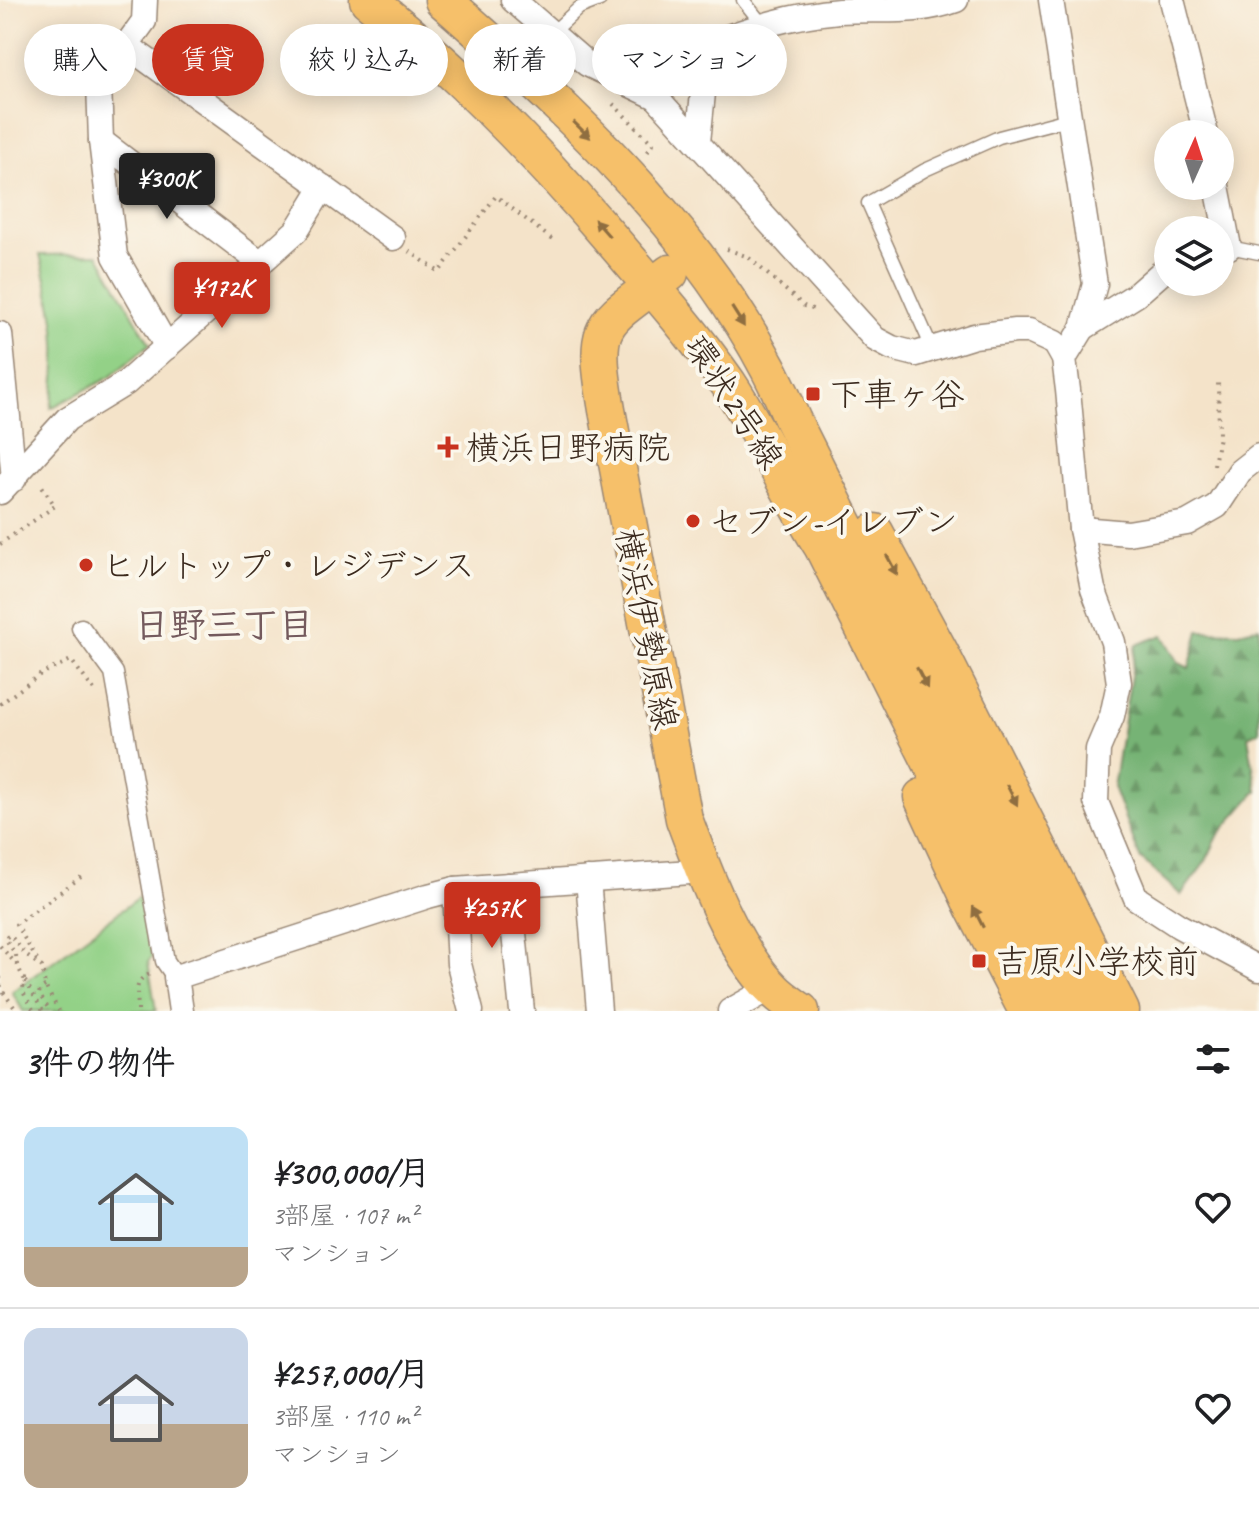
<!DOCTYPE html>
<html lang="ja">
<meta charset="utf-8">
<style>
:root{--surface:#fff;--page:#f6f6f6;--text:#202124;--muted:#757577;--line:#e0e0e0;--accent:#c8321e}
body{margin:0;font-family:Caveat,"Klee One",sans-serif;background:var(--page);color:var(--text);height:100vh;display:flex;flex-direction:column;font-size:30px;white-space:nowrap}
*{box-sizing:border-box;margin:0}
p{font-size:26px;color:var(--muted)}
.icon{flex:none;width:44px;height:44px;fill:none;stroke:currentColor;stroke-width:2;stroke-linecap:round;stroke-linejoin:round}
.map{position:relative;height:1011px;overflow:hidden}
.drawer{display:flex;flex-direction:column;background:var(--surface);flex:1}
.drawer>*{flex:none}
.top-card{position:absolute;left:24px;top:24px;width:800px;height:72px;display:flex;gap:16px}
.needle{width:52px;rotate:3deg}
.controls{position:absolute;left:1154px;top:120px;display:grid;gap:16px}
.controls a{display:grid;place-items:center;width:80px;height:80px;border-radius:50%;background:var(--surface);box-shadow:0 4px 20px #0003;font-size:40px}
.price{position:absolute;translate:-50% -68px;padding:0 18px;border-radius:8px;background:var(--accent);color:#fff;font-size:26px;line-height:52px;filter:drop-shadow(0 2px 4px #0008)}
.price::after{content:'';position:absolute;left:50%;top:48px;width:24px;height:18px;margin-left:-12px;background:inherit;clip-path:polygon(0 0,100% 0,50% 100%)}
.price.current{background:#222;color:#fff}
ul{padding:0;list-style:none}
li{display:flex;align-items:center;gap:24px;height:200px;padding:0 24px}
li+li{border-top:2px solid var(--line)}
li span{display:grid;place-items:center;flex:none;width:224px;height:160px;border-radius:16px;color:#555}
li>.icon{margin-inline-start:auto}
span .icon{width:96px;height:96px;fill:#fffc;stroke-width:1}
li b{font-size:34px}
h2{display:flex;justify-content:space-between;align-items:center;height:96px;padding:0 24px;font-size:34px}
.chip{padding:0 28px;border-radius:36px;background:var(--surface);box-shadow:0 4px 20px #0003;font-size:28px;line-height:72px}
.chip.current{background:var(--accent);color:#fff}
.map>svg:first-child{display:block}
.forest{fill:url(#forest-firs);stroke:#586e49;stroke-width:2}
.park{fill:#93d187;stroke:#677e52;stroke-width:2}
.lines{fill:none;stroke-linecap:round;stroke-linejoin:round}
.service-casing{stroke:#988674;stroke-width:15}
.pedestrian-casing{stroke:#988674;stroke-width:21}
.minor-casing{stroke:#988674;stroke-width:27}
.primary-casing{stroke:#988674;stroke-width:39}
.path{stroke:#988674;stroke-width:4;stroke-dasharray:2 6;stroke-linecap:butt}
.service{stroke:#fff;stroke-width:12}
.pedestrian{stroke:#fff;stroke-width:18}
.minor{stroke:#fff;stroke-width:24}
.primary{stroke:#f6c06b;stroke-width:36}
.oneway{fill:#8f6e41}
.poi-dot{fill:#c8321e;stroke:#fbf7ec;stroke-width:3}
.labels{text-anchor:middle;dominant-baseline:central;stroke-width:8;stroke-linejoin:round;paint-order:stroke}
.poi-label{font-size:34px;fill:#3b2a1e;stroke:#fbf7ec;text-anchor:start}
.street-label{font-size:34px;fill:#3b2a1e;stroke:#fbf7ec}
.neighbourhood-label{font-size:36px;font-weight:bold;fill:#745a5d;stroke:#fbf7ec}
</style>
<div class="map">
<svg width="1259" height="1011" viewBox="0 0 1259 1011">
<defs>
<pattern id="forest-firs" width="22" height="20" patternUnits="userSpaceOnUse" patternTransform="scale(2)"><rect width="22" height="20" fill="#76b374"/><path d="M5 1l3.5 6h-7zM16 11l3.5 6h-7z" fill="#62925f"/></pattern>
</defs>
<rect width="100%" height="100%" fill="#fbf7ec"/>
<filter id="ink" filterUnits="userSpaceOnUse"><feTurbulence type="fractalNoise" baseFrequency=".0125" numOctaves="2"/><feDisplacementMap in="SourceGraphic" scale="16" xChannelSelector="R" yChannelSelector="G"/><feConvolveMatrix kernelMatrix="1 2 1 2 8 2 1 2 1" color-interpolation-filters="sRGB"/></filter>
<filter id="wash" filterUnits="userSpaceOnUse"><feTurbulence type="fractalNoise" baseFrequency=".006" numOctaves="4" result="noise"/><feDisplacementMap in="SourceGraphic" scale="32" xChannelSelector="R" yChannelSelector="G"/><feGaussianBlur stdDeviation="1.8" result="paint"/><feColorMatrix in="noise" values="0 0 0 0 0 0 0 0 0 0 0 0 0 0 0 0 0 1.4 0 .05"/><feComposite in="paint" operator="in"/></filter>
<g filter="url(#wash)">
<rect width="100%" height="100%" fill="#f4e3c9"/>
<path class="forest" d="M1259,627v104l-11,5 9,55 -38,43 -13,27 -25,34 -41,-37 -27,-71 23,-142 27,-10 16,28 10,5 10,-37 40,1z"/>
<g class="park">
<path d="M98,254l52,90 -40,33 -59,31c11,-61 4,-94 -11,-153z"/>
<path d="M142,895l10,62 -4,5 8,49h-133l-11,-19z"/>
</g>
</g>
<g filter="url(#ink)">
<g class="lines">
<defs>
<g id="service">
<path d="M743,0l19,24"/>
<path d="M552,33l27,-25 21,-8"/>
<path d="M1229,247l30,6"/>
<path d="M933,350l-65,-147 57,-33 74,-33 69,-18"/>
</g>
<path id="pedestrian" d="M81,628l33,45 51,288 11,16"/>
<g id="minor">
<path d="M145,0l-1,21 -45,62 2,58 14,115 52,91"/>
<path d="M513,0l74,64 69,33 219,242 17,9 24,6 58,-18 41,-5h14l26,12 9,16 4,31 13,139 12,60 20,53 6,41 -7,33 -14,33 -2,53 40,96 43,28 80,43"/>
<path d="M1051,0l44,284 -12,44 -19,31"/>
<path d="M1172,0l34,134"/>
<path d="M126,45l267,193"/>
<path d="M101,141l160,122"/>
<path d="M698,142l10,-98c43,-16 85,-29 131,-33 42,-3 76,4 117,-11"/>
<path d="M1217,186l12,61h-9"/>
<path d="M1083,328l53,-33 32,-28"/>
<path d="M0,334l14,145"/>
<path d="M0,492l67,-73 59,-36 170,-152 27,-44"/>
<path d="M1081,529l47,4 59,-10 30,-17 23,-35 19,-15"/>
<path d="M588,879l11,132"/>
<path d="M509,885l13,126"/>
<path d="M455,889l4,75 12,47"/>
<path d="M181,1011l-5,-34 252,-81 27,-7 249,-18"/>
<path d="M730,1011l41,-23"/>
</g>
<g id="primary">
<path d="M368,0c88,69 165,148 238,233 42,49 85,97 122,150 35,53 60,110 94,163l234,465"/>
<path d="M443,0c134,117 282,254 350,421l296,590"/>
<path d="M670,273c-69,53 -79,44 -63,137l77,409c19,51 48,130 88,169 8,9 19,16 29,23"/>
<path d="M875,532l65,120 181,359"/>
<path d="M922,797l51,110 54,104"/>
</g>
</defs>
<use href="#service" class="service-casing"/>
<use href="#pedestrian" class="pedestrian-casing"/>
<use href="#minor" class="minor-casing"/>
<use href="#primary" class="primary-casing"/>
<g class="path">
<path d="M613,104l40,40 -6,9"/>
<path d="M727,249l21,8 56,49 14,5"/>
<path d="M409,251l30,21 57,-76 58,45"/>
<path d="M1214,465l5,-29 -1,-56"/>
<path d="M0,544l55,-38 -15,-23"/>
<path d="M0,704l41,-30 30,-14 25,33"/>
<path d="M0,946l17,19 7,14 -1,13 11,19"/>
<path d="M37,960l-21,-36 65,-47"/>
<path d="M17,965l-1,-10 -11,-17 5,-3 17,21 15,11 3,19 14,25"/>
<path d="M0,977l1,12 16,22"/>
<path d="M25,981l18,30"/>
<path d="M45,986l-5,3 -1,5 11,17"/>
<path d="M138,1011c0,-16 -6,-32 13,-37"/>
</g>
<use href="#service" class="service"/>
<use href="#pedestrian" class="pedestrian"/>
<use href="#minor" class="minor"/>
<use href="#primary" class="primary"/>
</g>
<defs><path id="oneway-solid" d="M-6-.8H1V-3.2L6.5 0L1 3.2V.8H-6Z" transform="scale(2)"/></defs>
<g class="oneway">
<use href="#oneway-solid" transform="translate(582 130) rotate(44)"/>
<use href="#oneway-solid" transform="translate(602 228) rotate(-131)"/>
<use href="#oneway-solid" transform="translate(738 317) rotate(58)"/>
<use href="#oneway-solid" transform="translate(892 565) rotate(62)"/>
<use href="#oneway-solid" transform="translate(922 678) rotate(63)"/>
<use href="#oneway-solid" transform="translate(1012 795) rotate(63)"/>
<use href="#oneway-solid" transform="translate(978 917) rotate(-117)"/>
</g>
</g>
<g class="poi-dot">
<rect x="805" y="386" width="16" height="16" rx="4"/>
<path d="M444 435h8v8h8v8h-8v8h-8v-8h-8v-8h8z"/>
<circle cx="693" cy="521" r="8"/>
<circle cx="86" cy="565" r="8"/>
<rect x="971" y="953" width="16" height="16" rx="4"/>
</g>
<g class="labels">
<g class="poi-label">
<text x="829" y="394">下車ヶ谷</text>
<text x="466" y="447">横浜日野病院</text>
<text x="709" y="521">セブン-イレブン</text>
<text x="102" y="565">ヒルトップ・レジデンス</text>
<text x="995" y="961">吉原小学校前</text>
</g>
<g class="street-label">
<text transform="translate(734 402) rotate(57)">環状2号線</text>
<text transform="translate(647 629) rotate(79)">横浜伊勢原線</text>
</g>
<g class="neighbourhood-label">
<text x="224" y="625">日野三丁目</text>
</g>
</g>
</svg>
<div class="controls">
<a><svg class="needle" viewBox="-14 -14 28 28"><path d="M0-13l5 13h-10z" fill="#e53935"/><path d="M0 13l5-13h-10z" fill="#757577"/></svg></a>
<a><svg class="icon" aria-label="layers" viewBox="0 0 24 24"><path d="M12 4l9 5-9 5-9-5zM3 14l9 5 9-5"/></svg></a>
</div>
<b class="price current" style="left:167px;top:221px">¥300K</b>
<b class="price" style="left:222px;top:330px">¥172K</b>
<b class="price" style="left:492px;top:950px">¥257K</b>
<div class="top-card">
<a class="chip">購入</a>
<a class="chip current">賃貸</a>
<a class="chip">絞り込み</a>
<a class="chip">新着</a>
<a class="chip">マンション</a>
</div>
</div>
<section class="drawer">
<h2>3件の物件<svg class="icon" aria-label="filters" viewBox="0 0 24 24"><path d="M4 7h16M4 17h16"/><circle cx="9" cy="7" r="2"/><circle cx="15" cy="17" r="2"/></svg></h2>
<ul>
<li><span style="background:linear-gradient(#bfe0f5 75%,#b9a48a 0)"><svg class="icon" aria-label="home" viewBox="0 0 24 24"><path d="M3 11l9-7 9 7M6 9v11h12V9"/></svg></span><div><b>¥300,000/月</b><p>3部屋 · 107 m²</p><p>マンション</p></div><svg class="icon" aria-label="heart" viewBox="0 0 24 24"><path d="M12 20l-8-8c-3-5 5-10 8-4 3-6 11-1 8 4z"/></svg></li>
<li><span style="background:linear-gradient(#c9d6e8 60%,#b9a48a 0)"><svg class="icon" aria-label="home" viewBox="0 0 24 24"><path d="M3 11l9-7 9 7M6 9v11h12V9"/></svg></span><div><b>¥257,000/月</b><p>3部屋 · 110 m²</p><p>マンション</p></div><svg class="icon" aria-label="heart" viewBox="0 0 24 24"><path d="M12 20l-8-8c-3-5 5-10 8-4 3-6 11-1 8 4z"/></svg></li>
</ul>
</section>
